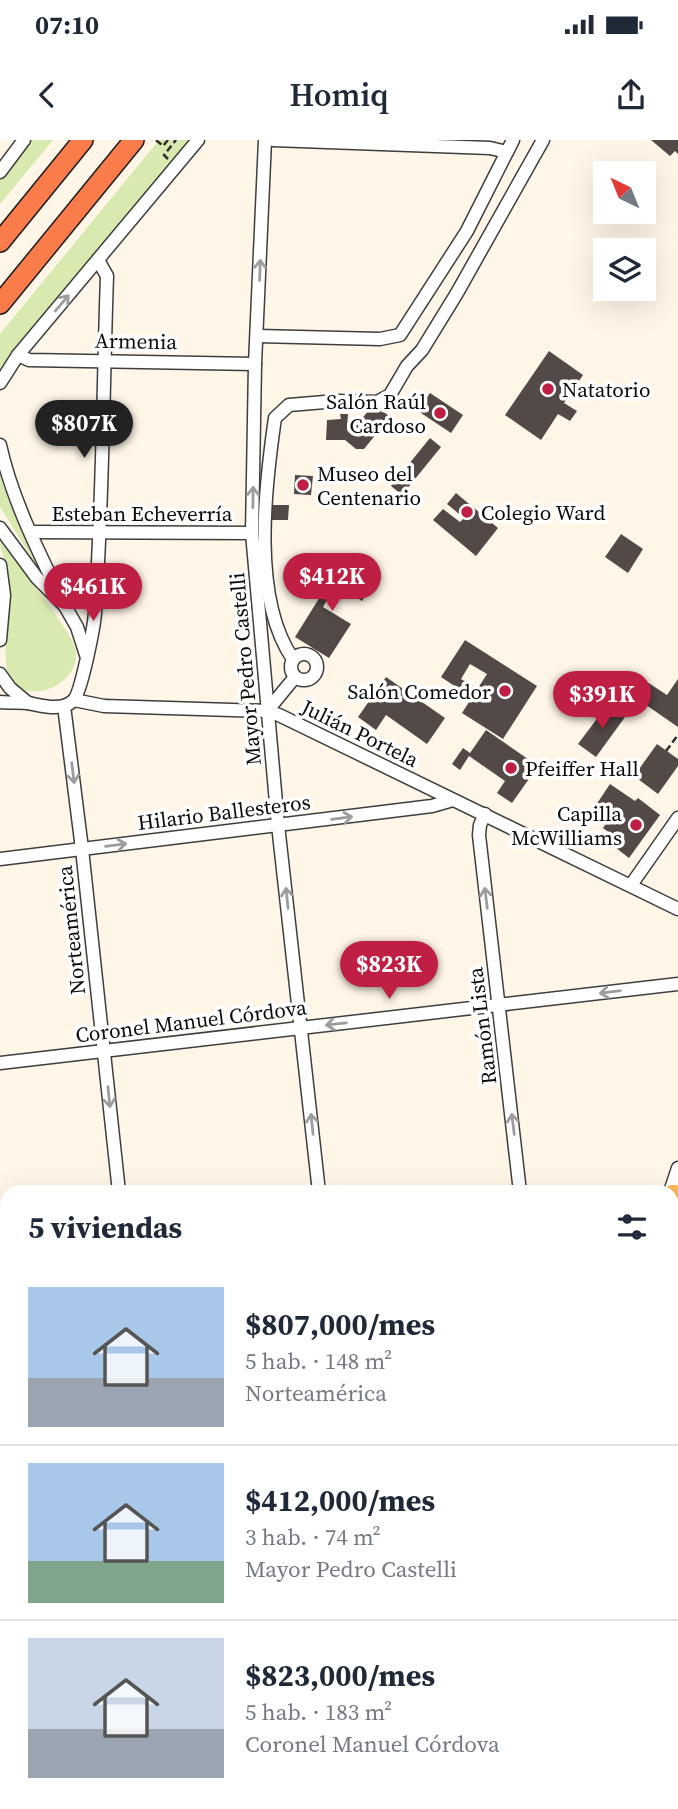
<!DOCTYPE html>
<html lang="es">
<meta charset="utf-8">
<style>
:root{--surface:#fff;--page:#f2f2f3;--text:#1f2937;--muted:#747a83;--line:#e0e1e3;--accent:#be1f43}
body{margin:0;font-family:"Source Serif 4",serif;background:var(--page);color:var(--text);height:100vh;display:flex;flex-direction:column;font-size:26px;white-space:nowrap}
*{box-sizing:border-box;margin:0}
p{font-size:23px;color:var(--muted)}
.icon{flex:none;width:38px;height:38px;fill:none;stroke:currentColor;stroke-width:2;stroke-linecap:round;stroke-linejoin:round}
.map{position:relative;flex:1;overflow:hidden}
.side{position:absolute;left:0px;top:1045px;width:679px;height:625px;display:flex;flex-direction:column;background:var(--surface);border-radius:21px 21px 0 0;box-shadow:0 7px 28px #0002}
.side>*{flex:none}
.needle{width:46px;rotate:317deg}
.tools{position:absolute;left:593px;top:21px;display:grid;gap:14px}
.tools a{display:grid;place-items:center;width:63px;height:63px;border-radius:0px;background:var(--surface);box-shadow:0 7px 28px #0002;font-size:35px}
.price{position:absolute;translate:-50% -60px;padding:0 16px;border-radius:24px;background:var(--accent);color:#fff;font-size:23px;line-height:46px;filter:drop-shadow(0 2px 4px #0008)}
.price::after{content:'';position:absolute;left:50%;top:42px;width:21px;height:16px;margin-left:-10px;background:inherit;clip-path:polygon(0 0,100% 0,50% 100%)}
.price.selected{background:#222;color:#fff}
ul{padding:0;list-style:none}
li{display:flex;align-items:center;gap:21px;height:175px;padding:0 28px}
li+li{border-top:2px solid var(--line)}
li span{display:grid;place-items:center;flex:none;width:196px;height:140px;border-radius:0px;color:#555}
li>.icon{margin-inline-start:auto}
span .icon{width:84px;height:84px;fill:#fffc;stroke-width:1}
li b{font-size:30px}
h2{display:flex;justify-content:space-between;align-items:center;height:84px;padding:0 28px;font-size:30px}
.status{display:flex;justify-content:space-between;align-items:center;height:49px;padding:0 35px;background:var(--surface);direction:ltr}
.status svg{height:19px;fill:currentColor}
header{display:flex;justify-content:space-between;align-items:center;height:91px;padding:0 28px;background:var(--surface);font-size:32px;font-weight:600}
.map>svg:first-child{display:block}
.green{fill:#d9eab1}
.building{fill:#534947}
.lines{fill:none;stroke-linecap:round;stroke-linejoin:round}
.minor-casing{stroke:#3e3e3e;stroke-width:15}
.major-casing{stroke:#1c1c1c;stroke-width:18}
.highway-casing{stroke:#1c1c1c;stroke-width:22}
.path{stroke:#2d2d2d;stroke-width:2.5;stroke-dasharray:7 3.5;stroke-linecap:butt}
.minor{stroke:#fff;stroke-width:12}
.major{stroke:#feb859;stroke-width:16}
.highway{stroke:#fa7c4b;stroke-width:19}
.oneway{stroke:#9d9d9d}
.poi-dot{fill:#be1f43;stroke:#fff;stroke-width:2.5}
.labels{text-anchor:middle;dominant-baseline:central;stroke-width:7;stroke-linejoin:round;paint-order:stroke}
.street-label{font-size:21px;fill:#0b0b0b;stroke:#fff}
.poi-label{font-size:21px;fill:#0b0b0b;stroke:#fff;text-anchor:start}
</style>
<div class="status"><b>07:10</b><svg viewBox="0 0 49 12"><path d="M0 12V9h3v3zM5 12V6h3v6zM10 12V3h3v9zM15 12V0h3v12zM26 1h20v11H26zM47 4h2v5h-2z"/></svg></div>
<header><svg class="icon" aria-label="back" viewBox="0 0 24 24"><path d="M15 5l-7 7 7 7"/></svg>Homiq<svg class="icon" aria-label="share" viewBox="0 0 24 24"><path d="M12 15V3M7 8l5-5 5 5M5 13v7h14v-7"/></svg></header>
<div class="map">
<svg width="678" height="1669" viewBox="0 0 678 1669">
<rect width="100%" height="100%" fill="#fff6e8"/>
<g class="green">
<path d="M29,0h24l-53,64v-27z"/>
<path d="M159,0h32l-191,228v-34z"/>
<path d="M0,328l43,108 -43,-69z"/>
<path d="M0,400c13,20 74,93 76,110 5,33 -48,59 -67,27 -9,-21 3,-74 0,-101 -1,-12 -9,-23 -9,-36z"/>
</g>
<g class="building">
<path d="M651,0h27v14l-3,-3 -5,5z"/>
<path d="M549,211l34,24 -19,28 13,8 -7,10 -12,-7 -17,26 -36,-25z"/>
<path d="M430,253l33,22 -12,18 -33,-22z"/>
<path d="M374,264l16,13 -26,32h-8l-11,-9h-19l1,-20 14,-1 -1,-5h8l-1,16 3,3z"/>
<path d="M430,298l11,9 -39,48 -11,-9z"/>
<path d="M295,335l18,1 -2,19 -17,-1z"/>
<path d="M456,353l42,35 -22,28 -43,-36 10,-11 17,13 4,-4 -17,-14z"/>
<path d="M268,365h21l-1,15h-21z"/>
<path d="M621,394l22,15 -15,24 -23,-16z"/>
<path d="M341,423l32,20 -11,18 -26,-17 -13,23 28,17 -22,34 -34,-21z"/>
<path d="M465,500l72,46 -34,53 -41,-26 25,-39 -17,-10 -9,15 13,8 -6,8 -27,-18z"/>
<path d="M386,537l59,41 -18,26 -41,-29 -10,15 -18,-13z"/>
<path d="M678,539v48l-42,-29 11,-16 20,13z"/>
<path d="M608,564l17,13 -29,40 -18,-13z"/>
<path d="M486,590l52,36 -26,37 -15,-10 8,-12 -36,-25 -9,14 -8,-6 11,-16 7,5z"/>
<path d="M657,604l21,15v7l-20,28 -24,-18z"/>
<path d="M610,644l25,17 3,-3 22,17 -31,43 -22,-17 4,-7 -8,-6 2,-3 -15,-11z"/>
</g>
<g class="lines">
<defs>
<g id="minor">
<path d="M265,0l-10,224 -3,169 26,292 41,367"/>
<path d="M273,0l217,8 17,4"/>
<path d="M0,32l24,-32"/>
<path d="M258,196l122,3 20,-4 67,-104 46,-91"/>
<path d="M18,215l11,5 226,4"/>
<path d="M0,243l18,-28 180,-215"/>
<path d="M0,305c12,55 40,110 65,161"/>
<path d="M0,388l37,50 28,28 12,21 9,28"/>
<path d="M32,392l220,1"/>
<path d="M0,425l4,30 -4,45"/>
<circle cx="304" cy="527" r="13"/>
<path d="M293,519c-42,-60 -28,-172 -18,-241l14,-13 48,-4 40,1 13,-7 17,-29 15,-16 35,-57 86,-153"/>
<path d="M0,534l10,14 18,15"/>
<path d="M74,560l30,6 163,5 12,4 399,194"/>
<path d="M0,562c9,1 18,0 27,1 14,2 33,9 46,-2 8,-7 21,-74 22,-88 8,-112 8,-225 12,-337l-9,-16"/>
<path d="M64,566l18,143 37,343"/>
<path d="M267,571l28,-34"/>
<path d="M485,674l-5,11 -1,10 41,357"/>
<path d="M0,719l432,-53 21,-6"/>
<path d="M631,745l47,-67"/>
<path d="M0,923l678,-79"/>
<path d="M670,1052l8,-24"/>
<path d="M672,1146l6,6"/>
<path d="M672,1322l6,-6"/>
<path d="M0,1397l7,-7"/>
<path d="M672,1527l6,6"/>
<path d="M0,1553l7,7"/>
<path d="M102,1662l6,7"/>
<path d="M447,1662l6,7"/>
<path d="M12,1669l7,-7"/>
<path d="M309,1669l7,-7"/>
</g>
<g id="major">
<path d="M672,1053h6"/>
<path d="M0,1132l7,-1"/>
<path d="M672,1617l6,-6"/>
<path d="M618,1669l7,-7"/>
</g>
<g id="highway">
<path d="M0,102l83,-102"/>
<path d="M0,164l134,-164"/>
</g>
</defs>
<use href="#minor" class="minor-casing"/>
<use href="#major" class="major-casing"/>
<use href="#highway" class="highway-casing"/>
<g class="path">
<path d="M156,0l7,6 5,-6"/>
<path d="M168,19l-4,-4 12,-15"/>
<path d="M666,611l12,-16"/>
</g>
<use href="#minor" class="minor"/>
<use href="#major" class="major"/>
<use href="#highway" class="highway"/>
</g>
<defs><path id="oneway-shaft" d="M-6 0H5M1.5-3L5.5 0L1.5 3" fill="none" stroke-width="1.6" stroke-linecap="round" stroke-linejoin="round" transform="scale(1.75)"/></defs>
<g class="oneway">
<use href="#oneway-shaft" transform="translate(260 130) rotate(-88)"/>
<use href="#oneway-shaft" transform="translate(62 163) rotate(-50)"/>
<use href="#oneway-shaft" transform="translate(253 357) rotate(-89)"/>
<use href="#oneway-shaft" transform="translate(73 633) rotate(83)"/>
<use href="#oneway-shaft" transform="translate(342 678) rotate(-7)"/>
<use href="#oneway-shaft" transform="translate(116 705) rotate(-7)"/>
<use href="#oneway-shaft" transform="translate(287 758) rotate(-96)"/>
<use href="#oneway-shaft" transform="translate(486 758) rotate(-97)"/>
<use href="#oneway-shaft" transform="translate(610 852) rotate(173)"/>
<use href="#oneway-shaft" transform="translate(336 884) rotate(174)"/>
<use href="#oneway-shaft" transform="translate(109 957) rotate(84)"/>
<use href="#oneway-shaft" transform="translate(312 984) rotate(-96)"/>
<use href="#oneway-shaft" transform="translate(513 984) rotate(-97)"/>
</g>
<g class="poi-dot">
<circle cx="548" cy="249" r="7"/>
<circle cx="440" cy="273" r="7"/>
<circle cx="303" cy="345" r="7"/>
<circle cx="467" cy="372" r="7"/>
<circle cx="505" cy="551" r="7"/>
<circle cx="511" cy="628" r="7"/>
<circle cx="636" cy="685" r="7"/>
</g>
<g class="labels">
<g class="street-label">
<text transform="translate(136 201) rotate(1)">Armenia</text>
<text x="142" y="373">Esteban Echeverría</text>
<text transform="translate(245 529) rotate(-95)">Mayor Pedro Castelli</text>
<text transform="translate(360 593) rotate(26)">Julián Portela</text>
<text transform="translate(224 672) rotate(-7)">Hilario Ballesteros</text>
<text transform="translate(71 790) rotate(-96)">Norteamérica</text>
<text transform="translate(191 881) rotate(-7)">Coronel Manuel Córdova</text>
<text transform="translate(482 886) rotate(-97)">Ramón Lista</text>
</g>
<g class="poi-label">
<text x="562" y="249">Natatorio</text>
<text x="426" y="261" text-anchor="end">Salón Raúl<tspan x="426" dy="24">Cardoso</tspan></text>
<text x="317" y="333">Museo del<tspan x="317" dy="24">Centenario</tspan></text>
<text x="481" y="372">Colegio Ward</text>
<text x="491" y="551" text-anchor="end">Salón Comedor</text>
<text x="525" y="628">Pfeiffer Hall</text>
<text x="622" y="673" text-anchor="end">Capilla<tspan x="622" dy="24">McWilliams</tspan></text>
</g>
</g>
</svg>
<div class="tools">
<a><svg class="needle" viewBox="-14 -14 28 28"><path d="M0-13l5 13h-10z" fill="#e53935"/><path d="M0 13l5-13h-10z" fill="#747a83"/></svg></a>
<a><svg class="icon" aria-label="layers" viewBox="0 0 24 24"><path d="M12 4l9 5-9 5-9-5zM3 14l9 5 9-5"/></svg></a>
</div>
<b class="price selected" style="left:84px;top:320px">$807K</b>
<b class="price" style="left:332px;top:473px">$412K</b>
<b class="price" style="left:93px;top:483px">$461K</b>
<b class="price" style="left:602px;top:591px">$391K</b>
<b class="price" style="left:389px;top:861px">$823K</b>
<section class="side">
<h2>5 viviendas<svg class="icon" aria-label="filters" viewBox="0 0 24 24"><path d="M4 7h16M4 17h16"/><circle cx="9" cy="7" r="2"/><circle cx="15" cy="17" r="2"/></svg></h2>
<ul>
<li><span style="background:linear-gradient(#a9c7e8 65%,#9aa5b1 0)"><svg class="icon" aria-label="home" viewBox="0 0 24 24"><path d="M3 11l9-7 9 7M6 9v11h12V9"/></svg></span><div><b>$807,000/mes</b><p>5 hab. · 148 m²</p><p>Norteamérica</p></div></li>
<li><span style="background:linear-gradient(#a9c7e8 70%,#7fa58c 0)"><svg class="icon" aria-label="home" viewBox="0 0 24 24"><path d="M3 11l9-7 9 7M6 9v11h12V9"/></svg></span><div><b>$412,000/mes</b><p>3 hab. · 74 m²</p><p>Mayor Pedro Castelli</p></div></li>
<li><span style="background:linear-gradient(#c9d6e8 65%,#9aa5b1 0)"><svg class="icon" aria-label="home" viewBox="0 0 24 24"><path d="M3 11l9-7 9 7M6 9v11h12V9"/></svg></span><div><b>$823,000/mes</b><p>5 hab. · 183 m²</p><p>Coronel Manuel Córdova</p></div></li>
</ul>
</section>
</div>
